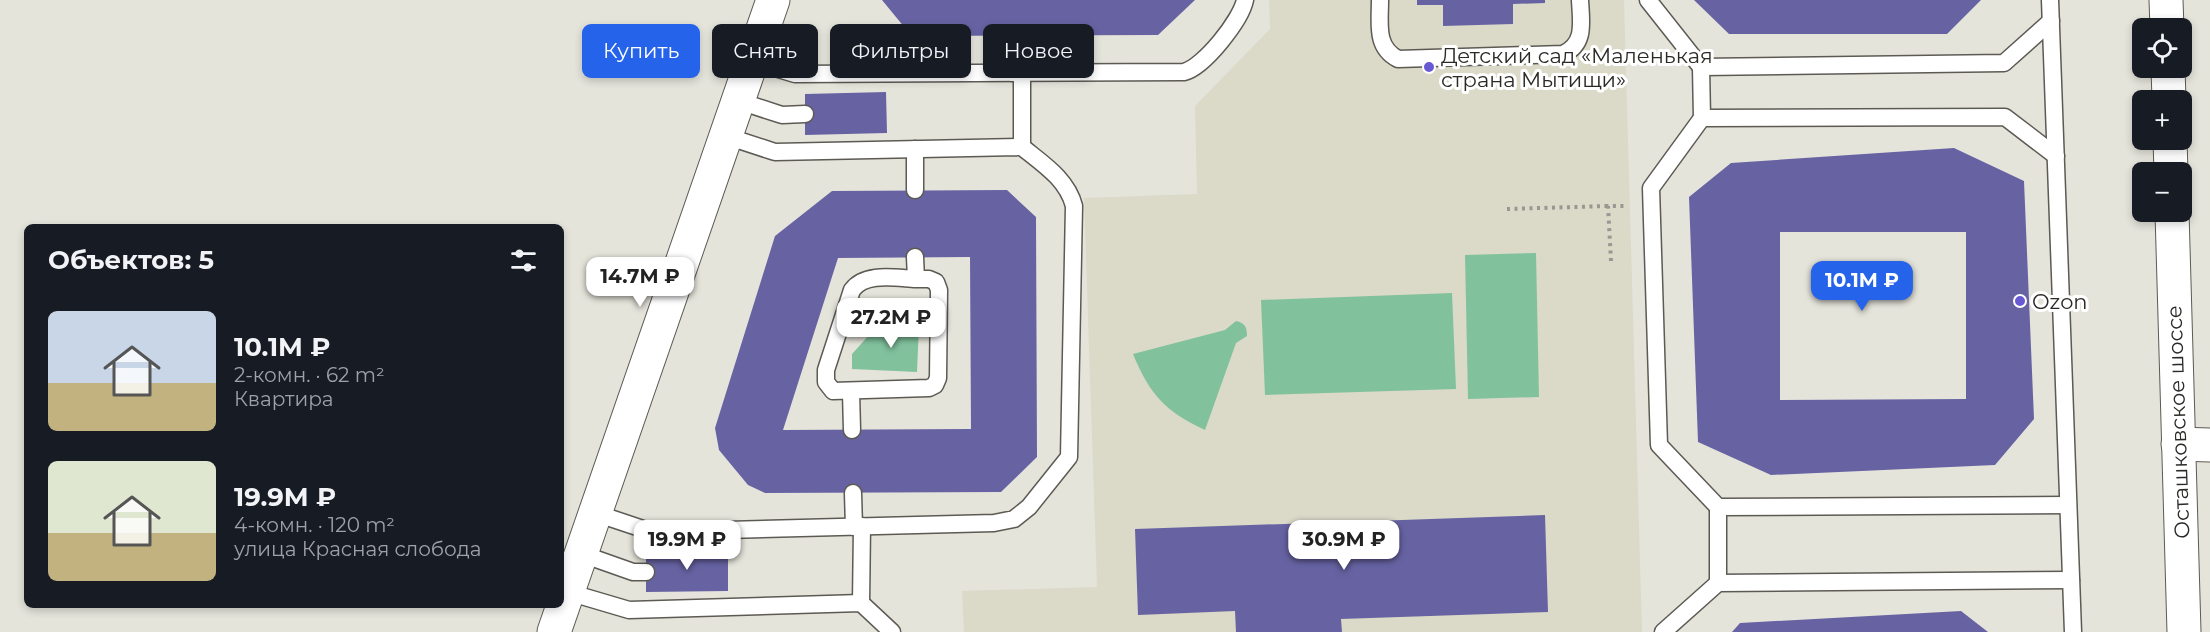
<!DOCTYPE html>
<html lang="ru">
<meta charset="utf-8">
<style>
:root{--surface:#171b24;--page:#20242c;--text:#f1f3f6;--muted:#9ea1a6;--accent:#2563eb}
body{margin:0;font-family:Montserrat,sans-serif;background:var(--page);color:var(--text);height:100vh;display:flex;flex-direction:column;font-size:22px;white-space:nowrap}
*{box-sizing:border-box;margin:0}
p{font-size:20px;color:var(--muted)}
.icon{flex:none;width:33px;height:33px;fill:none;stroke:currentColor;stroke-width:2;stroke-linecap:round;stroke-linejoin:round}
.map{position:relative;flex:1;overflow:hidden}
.side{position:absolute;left:24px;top:224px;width:540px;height:384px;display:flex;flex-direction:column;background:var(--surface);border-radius:9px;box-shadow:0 3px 9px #0003}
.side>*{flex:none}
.banner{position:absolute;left:582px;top:24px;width:570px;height:54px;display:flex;gap:12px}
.fabs{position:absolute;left:2132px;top:18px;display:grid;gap:12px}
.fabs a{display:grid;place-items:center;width:60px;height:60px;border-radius:9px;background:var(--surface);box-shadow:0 3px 9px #0003;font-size:30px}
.price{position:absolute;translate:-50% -51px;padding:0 14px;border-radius:12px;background:#fff;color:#222;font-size:20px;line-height:39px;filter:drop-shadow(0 2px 3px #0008)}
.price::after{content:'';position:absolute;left:50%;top:36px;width:18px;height:14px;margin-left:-9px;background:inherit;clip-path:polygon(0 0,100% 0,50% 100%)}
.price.selected{background:var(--accent);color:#fff}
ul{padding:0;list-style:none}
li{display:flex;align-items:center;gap:18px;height:150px;padding:0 24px}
li span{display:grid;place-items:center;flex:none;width:168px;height:120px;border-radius:9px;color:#555}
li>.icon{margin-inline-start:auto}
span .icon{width:72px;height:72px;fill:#fffc;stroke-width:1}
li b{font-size:26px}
h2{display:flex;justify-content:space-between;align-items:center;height:72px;padding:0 24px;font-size:26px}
.chip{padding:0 21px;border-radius:9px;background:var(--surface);box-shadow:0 3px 9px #0003;font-size:21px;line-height:54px}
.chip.selected{background:var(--accent);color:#fff}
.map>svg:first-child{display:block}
.built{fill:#dbd9c8}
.green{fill:#81c29d}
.building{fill:#6763a3;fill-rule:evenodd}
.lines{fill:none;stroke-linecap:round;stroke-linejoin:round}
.service-casing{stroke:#5c5a53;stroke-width:19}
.minor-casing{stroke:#5c5a53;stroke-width:35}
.secondary-casing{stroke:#5c5a53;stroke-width:35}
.path{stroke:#989791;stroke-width:4;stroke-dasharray:3 4.5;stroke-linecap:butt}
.service{stroke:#fff;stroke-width:16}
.minor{stroke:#fff;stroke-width:33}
.secondary{stroke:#fff;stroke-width:33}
.poi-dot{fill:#6858d1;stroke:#fff;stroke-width:2}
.labels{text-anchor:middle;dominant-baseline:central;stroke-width:6;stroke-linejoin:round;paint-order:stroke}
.poi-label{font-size:21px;fill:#2b2a27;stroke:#fff;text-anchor:start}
.street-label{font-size:21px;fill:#2b2a27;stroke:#fff}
</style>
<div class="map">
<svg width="2210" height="632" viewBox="0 0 2210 632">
<rect width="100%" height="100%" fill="#e5e4db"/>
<path class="built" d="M1269,0h355l18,632h-678l-2,-41 135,-4 -13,-389 113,-4 -2,-88 75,-77z"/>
<g class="green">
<path d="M1536,253l3,144 -71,2 -3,-144z"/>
<path d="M1452,293l4,96 -191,6 -4,-95z"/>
<path d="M898,303l22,1 -3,68 -65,-3v-15z"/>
<path d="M1236,321c9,2 11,6 11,15l-11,7 -31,87c-40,-19 -55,-35 -72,-76l92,-24z"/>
</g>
<g class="building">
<path d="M882,0h313l-37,35 -235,1 -18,-8z"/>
<path d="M1417,0h128v3l-32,1v20l-70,2v-21h-26z"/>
<path d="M1694,0h287l-34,34h-218z"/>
<path d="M886,92l1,41 -82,2v-41z"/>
<path d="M1954,148l70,33 10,238 -39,46 -224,10 -73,-33 -9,-245 42,-34zM1780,232h186v167l-186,1z"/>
<path d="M1007,190l29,27 1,240 -36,35 -236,1 -17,-8 -29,-35 -4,-22 60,-192 57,-45zM970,257l1,172 -188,1 55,-172z"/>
<path d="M1545,515l3,97 -207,7 1,13h-106l-1,-21 -97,4 -3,-86z"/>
<path d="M728,550v41l-82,1v-40z"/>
<path d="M1961,611l27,21h-256l8,-9z"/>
</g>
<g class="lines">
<defs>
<g id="service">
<path d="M1380,0c0,24 -5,47 18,59l165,-5c23,-10 18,-32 17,-54"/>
<path d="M1648,0l53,67 303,-4 47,-42"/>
<path d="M2050,0l23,632"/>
<path d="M1012,36l1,37"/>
<path d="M752,61l43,13 389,-2c20,-5 57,-52 61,-72"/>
<path d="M1701,67l1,51"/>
<path d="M1022,72v75"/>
<path d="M739,101l43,14 23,-1"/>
<path d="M915,149v41"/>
<path d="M2056,156l-51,-39 -303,1 -51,70 8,257 59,62 350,-2"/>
<path d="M915,257l1,22c-21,-1 -51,-7 -64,11l-26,80v12l7,9 96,-3 6,-3 3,-7 1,-88 -3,-8 -7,-3h-13"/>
<path d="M851,392l1,38"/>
<path d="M853,493l1,34"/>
<path d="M1718,507v76"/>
<path d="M595,513l57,19 342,-9 20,-4 15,-12 40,-50 5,-251c-7,-27 -31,-42 -52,-59l-247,5 -49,-16"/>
<path d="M582,554l51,18h13"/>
<path d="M568,592l61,18 232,-7 31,29"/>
<path d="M861,603l1,-77"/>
<path d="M1663,632l55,-49 353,-3"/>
</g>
<g id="minor">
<path d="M2178,444l32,1"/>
<path d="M554,632l219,-632"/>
</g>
<g id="secondary">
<path d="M2166,0l1,28"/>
<path d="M2168,68l1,32"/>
<path d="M2170,140l1,32"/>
<path d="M2172,212l12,420"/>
</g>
</defs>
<use href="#service" class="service-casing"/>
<use href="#minor" class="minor-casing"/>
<use href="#secondary" class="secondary-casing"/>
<g class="path">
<path d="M1507,209l101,-3"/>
<path d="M1611,261l-3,-55h18"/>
</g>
<use href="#service" class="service"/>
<use href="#minor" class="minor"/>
<use href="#secondary" class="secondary"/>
</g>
<g class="poi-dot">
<circle cx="1429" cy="67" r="6"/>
<circle cx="2020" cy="301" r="6"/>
</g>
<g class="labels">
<g class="poi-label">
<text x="1441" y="55">Детский сад «Маленькая<tspan x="1441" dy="24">страна Мытищи»</tspan></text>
<text x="2032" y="301">Ozon</text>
</g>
<g class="street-label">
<text transform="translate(2178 422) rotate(-92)">Осташковское шоссе</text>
</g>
</g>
</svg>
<div class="fabs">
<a><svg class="icon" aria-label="locate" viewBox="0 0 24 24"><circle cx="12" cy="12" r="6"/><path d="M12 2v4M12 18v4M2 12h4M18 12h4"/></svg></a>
<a>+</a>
<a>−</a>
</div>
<b class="price" style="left:640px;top:308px">14.7M ₽</b>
<b class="price selected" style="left:1862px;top:312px">10.1M ₽</b>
<b class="price" style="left:891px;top:349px">27.2M ₽</b>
<b class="price" style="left:687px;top:571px">19.9M ₽</b>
<b class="price" style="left:1344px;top:571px">30.9M ₽</b>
<div class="banner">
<a class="chip selected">Купить</a>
<a class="chip">Снять</a>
<a class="chip">Фильтры</a>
<a class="chip">Новое</a>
</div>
<section class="side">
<h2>Объектов: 5<svg class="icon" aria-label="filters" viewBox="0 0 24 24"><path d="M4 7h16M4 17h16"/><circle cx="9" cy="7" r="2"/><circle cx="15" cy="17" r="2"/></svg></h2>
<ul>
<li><span style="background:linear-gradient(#c9d6e8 60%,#c2b280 0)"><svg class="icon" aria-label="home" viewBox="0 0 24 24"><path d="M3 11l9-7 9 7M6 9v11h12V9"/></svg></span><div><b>10.1M ₽</b><p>2-комн. · 62 m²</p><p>Квартира</p></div></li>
<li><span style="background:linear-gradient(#dfe7d0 60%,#c2b280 0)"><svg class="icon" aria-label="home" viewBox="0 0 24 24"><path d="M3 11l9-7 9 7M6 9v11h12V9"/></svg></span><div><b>19.9M ₽</b><p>4-комн. · 120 m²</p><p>улица Красная слобода</p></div></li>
</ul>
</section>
</div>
